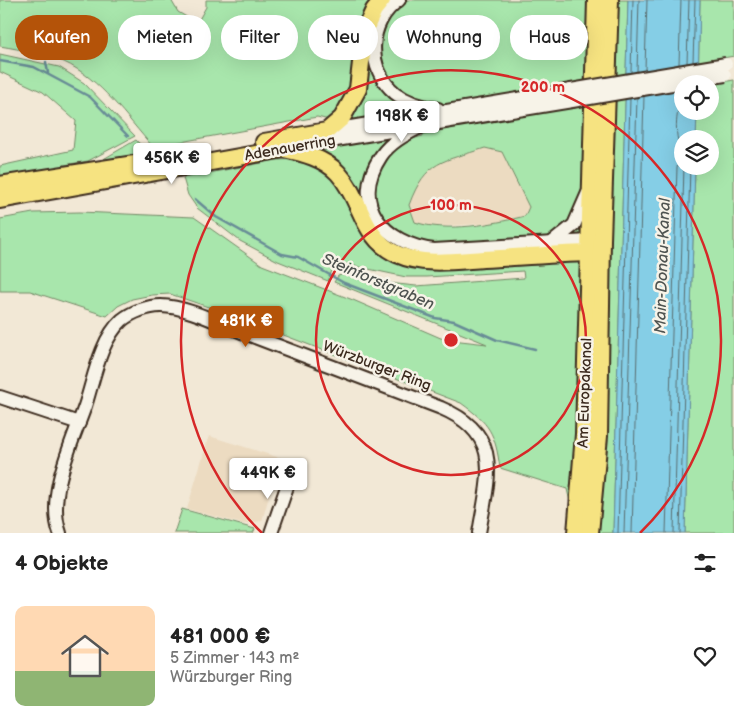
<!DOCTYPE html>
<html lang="de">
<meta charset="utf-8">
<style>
:root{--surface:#fff;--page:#f6f6f6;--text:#222;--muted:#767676;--line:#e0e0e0;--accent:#b45309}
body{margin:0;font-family:"Balsamiq Sans",sans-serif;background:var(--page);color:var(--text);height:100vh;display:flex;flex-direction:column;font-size:19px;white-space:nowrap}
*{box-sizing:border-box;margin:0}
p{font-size:16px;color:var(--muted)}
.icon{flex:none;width:28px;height:28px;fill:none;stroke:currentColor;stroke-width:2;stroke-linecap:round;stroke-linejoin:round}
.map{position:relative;height:533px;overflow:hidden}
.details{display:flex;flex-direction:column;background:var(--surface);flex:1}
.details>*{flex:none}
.guide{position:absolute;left:15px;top:15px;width:705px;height:45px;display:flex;gap:10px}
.buttons{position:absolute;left:674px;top:75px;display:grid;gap:10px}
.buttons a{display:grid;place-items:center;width:45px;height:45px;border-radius:50%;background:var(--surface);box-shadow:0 5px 20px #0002;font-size:25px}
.price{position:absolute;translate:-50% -42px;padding:0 11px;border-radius:5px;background:#fff;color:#222;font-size:16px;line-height:32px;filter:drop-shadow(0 1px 2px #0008)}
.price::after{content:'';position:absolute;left:50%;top:30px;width:15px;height:11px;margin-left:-8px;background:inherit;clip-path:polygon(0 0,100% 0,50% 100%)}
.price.on{background:var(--accent);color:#fff}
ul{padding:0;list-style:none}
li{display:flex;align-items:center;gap:15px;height:125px;padding:0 15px}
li+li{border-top:1px solid var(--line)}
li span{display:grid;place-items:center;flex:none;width:140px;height:100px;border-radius:10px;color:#555}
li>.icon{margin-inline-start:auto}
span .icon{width:60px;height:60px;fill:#fffc;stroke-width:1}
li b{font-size:21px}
h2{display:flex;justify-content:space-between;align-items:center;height:60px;padding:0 15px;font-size:21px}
.pill{padding:0 18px;border-radius:22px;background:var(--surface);box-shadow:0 5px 20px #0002;font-size:18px;line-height:45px}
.pill.on{background:var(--accent);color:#fff}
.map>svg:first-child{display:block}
.built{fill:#ecdbc1}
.green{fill:#a8e6ac;stroke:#728865;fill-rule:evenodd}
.water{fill:#85cee6;stroke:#678c96}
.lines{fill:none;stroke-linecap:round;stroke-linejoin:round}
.shore{stroke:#596c6e;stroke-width:1}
.stream{stroke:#678c96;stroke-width:2.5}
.minor-casing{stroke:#3b2a1e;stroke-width:16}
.major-casing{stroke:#3b2a1e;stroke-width:20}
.minor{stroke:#f7f3e8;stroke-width:12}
.major{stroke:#f6e381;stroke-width:16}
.minor-bridge-casing{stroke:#3b2a1e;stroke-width:16;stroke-linecap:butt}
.minor-bridge{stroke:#f7f3e8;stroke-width:12}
.ring{fill:none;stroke:#d62828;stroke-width:2.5}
.labels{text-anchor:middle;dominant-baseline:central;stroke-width:5;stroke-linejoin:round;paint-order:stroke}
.street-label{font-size:15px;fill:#3b2a1e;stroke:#f7f3e8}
.water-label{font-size:16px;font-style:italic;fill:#4e5350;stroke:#f7f3e8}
.centre{fill:#d62828;stroke:#f7f3e8;stroke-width:2.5}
.ring-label{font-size:15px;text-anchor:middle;font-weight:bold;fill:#d62828;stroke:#f7f3e8;stroke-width:5;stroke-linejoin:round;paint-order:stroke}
</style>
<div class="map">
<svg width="734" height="533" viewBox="0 0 734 533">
<rect width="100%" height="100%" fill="#f2e8d6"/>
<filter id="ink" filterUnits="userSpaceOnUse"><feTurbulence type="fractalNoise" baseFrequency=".02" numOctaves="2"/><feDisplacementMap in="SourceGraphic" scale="10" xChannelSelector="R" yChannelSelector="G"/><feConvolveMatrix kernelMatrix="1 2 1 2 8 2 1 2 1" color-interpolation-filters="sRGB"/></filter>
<g filter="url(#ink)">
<g class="built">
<path d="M485,148l17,4 27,55 -4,9 -29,7 -67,4 -14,-4 -6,-19 7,-19 18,-21z"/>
<path d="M209,436l78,24 -3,11 -8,1 -14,49 -19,3 -56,-15z"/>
</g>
<g class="green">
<path d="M0,0h171l7,12 19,11 9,-16v-7h422l-15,533h-36l-10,-44 -67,-21c-5,-35 -10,-44 -39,-65l-235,-90 -56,-19 -18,1 -20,4 -14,7 -11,10 -77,-25h-30v-72l33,-6 47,-1 114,5 68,48 91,35 90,39 44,5 -153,-62 4,-6 12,-4 29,10 37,4 108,-8 -1,-7 -96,6h-21l-61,-13 -12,4 -5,13 -50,-20 -38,-20 -43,-33 -9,-13 -5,-17 94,-18 26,-1 10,3 26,21 44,67 47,-5c-17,-5 -31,-9 -44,-22 -31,-32 0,-79 37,-87l-4,-26 -77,13 -25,-6 -164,30c-26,-29 -53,-69 -89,-85 -21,-9 -42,-12 -64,-16zM485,148l17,4 27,55 -4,9c-31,8 -79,17 -110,6l-6,-17c17,-46 34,-43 76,-57z"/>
<path d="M700,0h34v56l-11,2 -6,25 17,-3v453h-49l10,-367h15v-27h-14l1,-28h13v-27h-12z"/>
<path d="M0,54l59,13 25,16 51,53 -47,25 -24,4v5l-64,11v-15l73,-16 3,-29 -33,-29 -43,-20z"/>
<path d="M399,134l-11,8 -22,60 -55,-52z"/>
<path d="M136,140l12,13 -53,11z"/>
<path d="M182,509l73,20 -2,4h-79z"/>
</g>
<path class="water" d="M628,0h72l-2,84h-16v27h15l-1,28h-14v27h13l-10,367h-72z"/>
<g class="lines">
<g class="shore">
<path d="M693,62l2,-62"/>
<path d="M687,63l2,-63"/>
<path d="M679,64l2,-64"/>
<path d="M645,70l2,-70"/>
<path d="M637,71l2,-71"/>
<path d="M631,72l2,-72"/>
<path d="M682,100c-7,12 -8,39 0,51"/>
<path d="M618,533l12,-434"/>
<path d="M624,533l13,-435"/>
<path d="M632,533l12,-437"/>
<path d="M666,533l11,-366 5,-14"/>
<path d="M674,533l10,-367"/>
<path d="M680,533l10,-367"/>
</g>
<g class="stream">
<path d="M0,61l34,6 56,30 38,39"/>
<path d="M46,62l2,11"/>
<path d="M195,199l21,18 66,37 16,3 46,26 91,35 19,3 43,19 38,9"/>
</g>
<defs>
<g id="minor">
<path d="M399,0c-32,22 -33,69 -4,93 13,10 28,14 43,16"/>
<path d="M425,125c-16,7 -34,16 -44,31 -32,48 3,88 53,94l155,-9"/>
<path d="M327,131l244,-41"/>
<path d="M288,148l284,-47"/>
<path d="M553,242l21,-17 14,-32"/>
<path d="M0,397l79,26"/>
<path d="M60,533c-14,-37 12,-90 25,-127 9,-27 15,-66 37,-86 10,-8 26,-14 39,-14 25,0 62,19 86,28 65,25 129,49 194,74 64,27 47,70 38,125"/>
<path d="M271,533l20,-58"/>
</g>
<g id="major">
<path d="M264,142l63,-11 15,-13 16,-29 5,-44 5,-22 6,-13 8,-10"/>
<path d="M0,185l141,-22"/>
<path d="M0,200l284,-51c19,4 40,9 54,24 24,26 23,65 59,81 27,12 57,7 86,5 35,-2 71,-5 106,-6"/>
<path d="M576,533l8,-99 12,-434"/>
<path d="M590,533l9,-97 3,-196 8,-240"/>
</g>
</defs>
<use href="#minor" class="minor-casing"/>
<use href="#major" class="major-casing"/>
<use href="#minor" class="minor"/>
<use href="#major" class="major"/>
<defs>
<g id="minor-bridge">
<path d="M571,90l155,-26"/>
<path d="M572,101l153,-26"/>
</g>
</defs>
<use href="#minor-bridge" class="minor-bridge-casing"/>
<use href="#minor-bridge" class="minor-bridge"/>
</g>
</g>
<g class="ring">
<circle cx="451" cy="340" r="135"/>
<path d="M262 533A270 270 0 1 1 640 533"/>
</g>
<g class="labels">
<g class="street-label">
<text transform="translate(290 148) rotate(-10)">Adenauerring</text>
<text transform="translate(377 366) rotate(21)">Würzburger Ring</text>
<text transform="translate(585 393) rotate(-88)">Am Europakanal</text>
</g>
<g class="water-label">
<text transform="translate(663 266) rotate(-88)">Main-Donau-Kanal</text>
<text transform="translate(378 282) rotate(23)">Steinforstgraben</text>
</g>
</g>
<circle cx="451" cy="340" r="8" class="centre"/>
<g class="ring-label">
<text x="543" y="92">200 m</text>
<text x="451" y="210">100 m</text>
</g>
</svg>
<div class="buttons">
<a><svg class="icon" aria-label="locate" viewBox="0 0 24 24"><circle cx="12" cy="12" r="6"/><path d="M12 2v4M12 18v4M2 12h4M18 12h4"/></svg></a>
<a><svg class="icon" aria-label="layers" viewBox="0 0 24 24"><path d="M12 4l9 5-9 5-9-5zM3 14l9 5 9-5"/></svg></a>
</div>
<b class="price" style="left:402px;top:143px">198K €</b>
<b class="price" style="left:172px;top:185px">456K €</b>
<b class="price on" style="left:246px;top:348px">481K €</b>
<b class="price" style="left:268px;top:500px">449K €</b>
<div class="guide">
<a class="pill on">Kaufen</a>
<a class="pill">Mieten</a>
<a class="pill">Filter</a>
<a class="pill">Neu</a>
<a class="pill">Wohnung</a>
<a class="pill">Haus</a>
</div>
</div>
<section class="details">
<h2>4 Objekte<svg class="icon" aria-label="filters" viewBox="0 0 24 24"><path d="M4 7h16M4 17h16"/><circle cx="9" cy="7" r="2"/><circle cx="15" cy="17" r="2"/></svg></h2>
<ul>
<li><span style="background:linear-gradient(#ffd9b3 65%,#8fb573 0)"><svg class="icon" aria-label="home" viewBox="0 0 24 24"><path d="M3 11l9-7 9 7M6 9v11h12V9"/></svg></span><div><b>481 000 €</b><p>5 Zimmer · 143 m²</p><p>Würzburger Ring</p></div><svg class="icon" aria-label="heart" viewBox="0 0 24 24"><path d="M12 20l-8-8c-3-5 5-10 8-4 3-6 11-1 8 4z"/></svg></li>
</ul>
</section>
